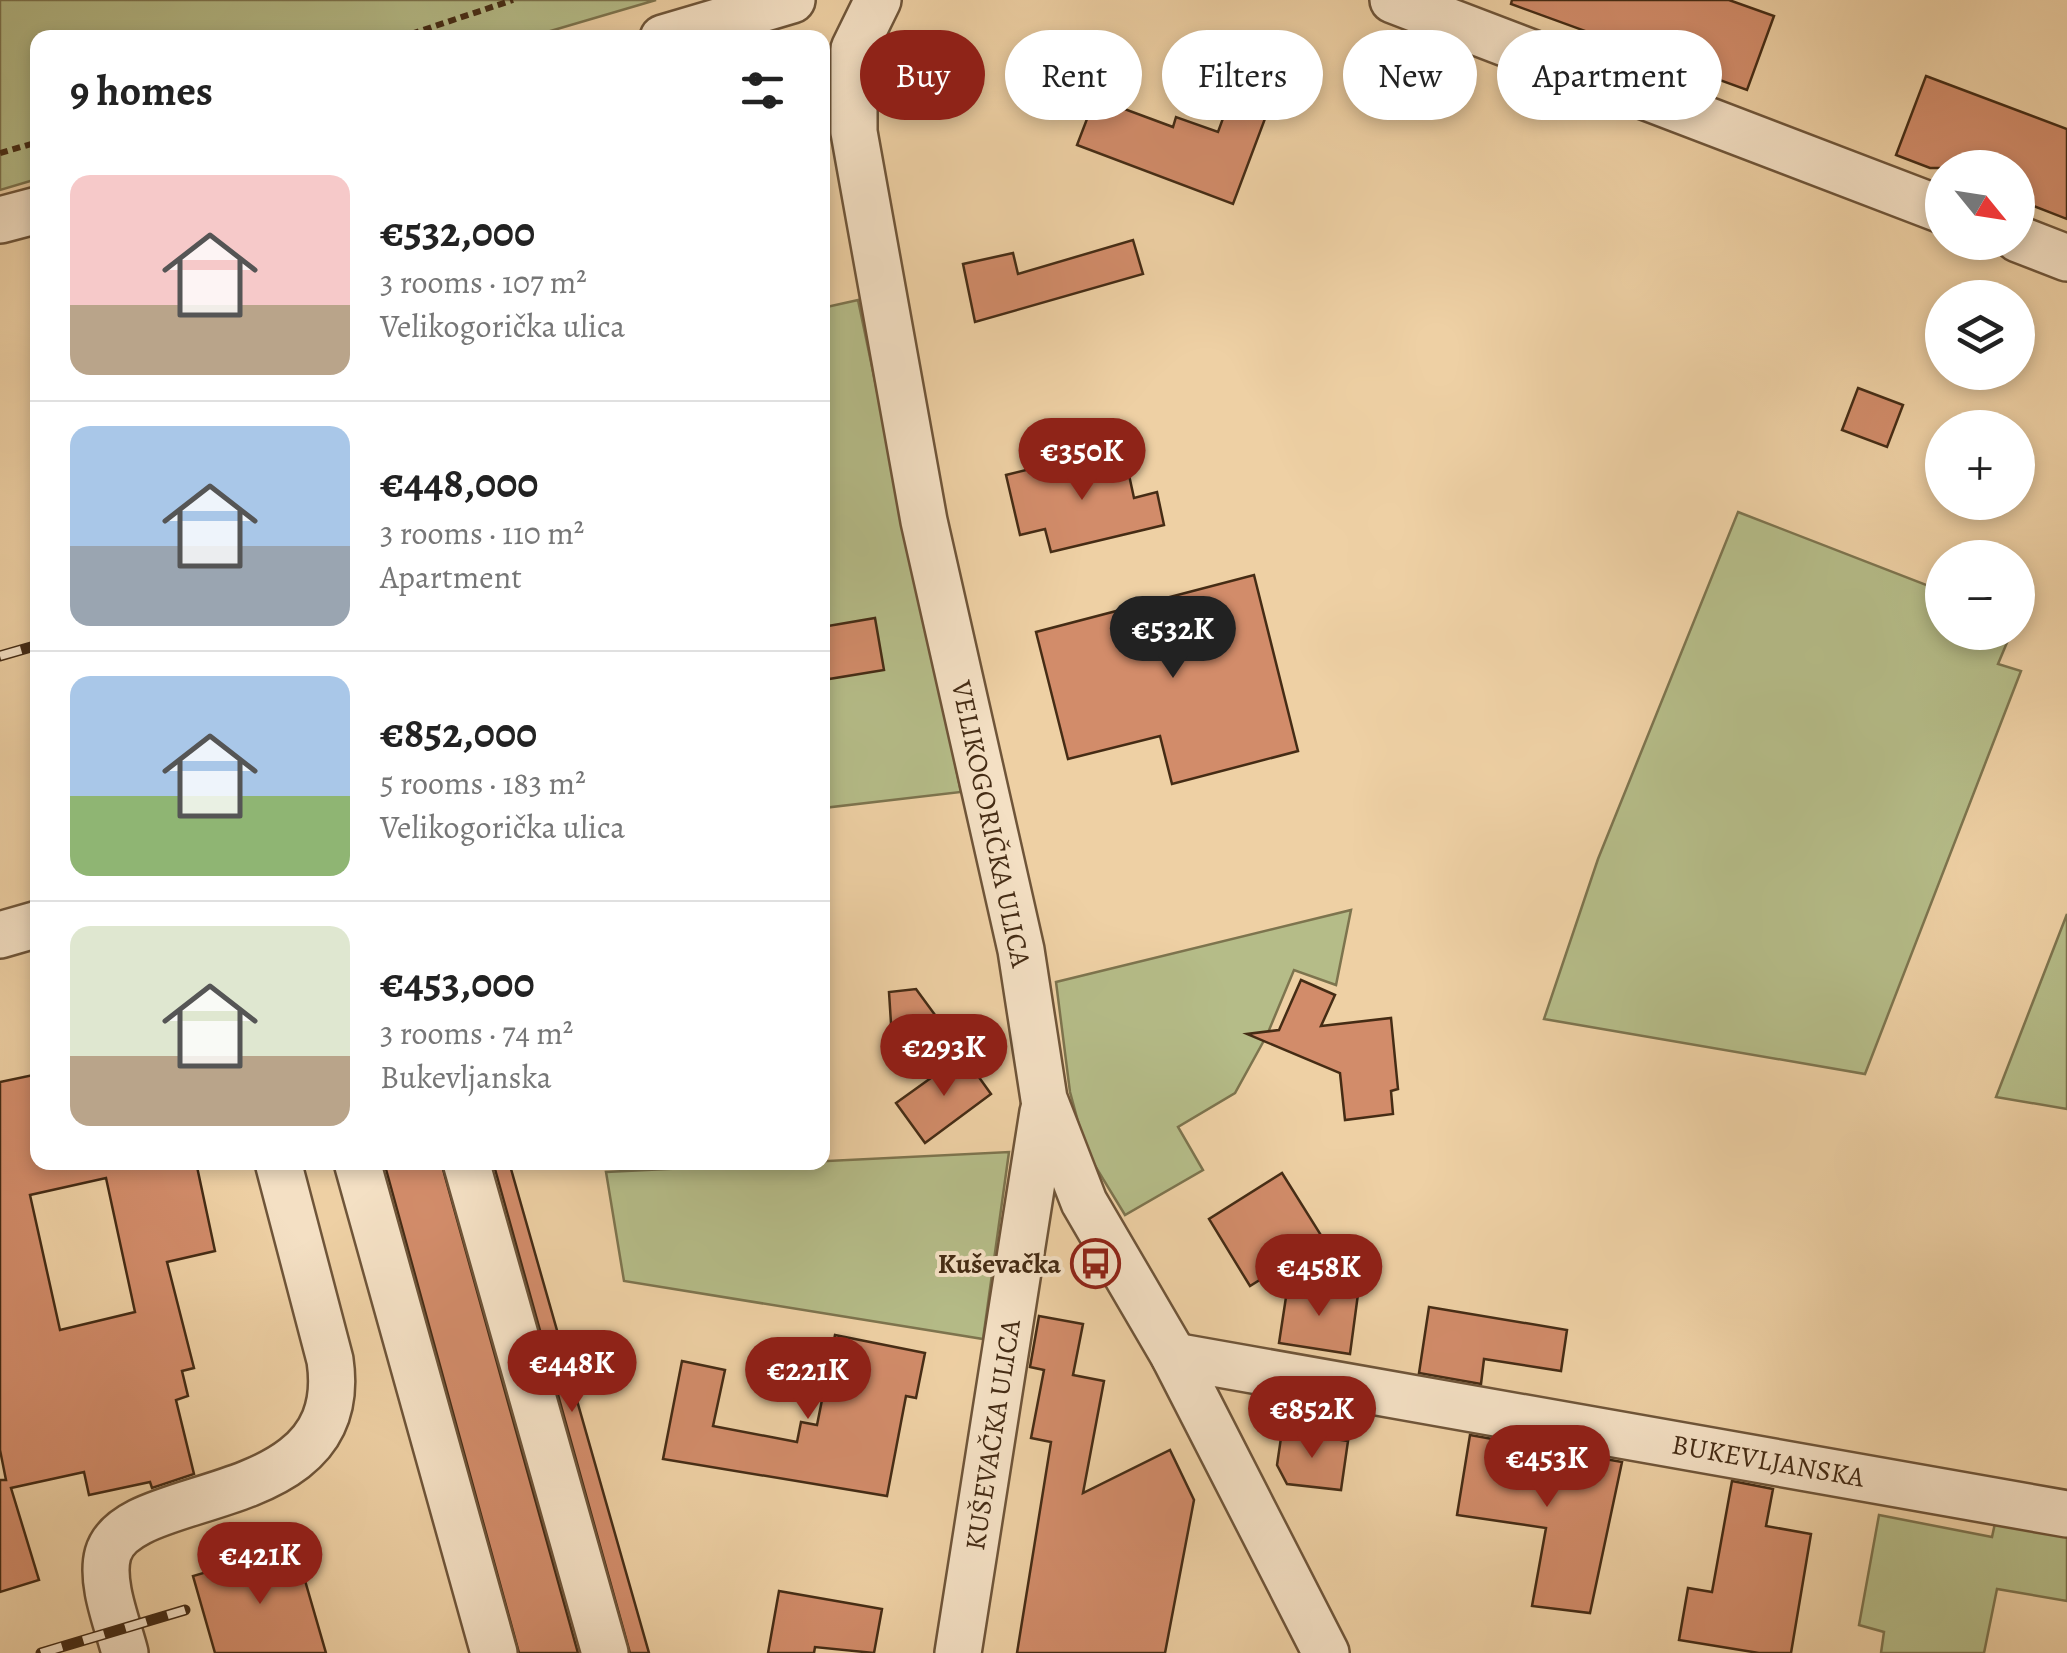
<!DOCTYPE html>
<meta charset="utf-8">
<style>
:root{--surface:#fff;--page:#f2f2f2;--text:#222;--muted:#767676;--line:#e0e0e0;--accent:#8f2418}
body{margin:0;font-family:Alegreya,serif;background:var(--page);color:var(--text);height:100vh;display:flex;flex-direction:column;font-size:38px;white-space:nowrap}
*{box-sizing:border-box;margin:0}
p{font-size:32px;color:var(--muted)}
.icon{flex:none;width:55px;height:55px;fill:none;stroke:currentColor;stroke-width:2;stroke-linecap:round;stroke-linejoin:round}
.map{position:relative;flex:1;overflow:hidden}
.panel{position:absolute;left:30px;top:30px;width:800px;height:1140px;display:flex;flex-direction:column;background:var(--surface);border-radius:20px;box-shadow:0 5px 15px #0003}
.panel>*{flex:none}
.guide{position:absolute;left:860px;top:30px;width:950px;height:90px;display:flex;gap:20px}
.needle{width:65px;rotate:120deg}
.buttons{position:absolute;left:1925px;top:150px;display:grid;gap:20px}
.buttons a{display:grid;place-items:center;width:110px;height:110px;border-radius:50%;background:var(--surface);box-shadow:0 5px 15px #0003;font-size:50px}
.price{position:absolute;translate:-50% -85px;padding:0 22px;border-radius:35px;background:var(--accent);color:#fff;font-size:32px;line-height:65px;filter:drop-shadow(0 2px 5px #0008)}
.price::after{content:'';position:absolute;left:50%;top:60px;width:30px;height:22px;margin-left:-15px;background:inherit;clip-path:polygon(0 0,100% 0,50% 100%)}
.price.on{background:#222;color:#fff}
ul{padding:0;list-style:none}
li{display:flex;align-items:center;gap:30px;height:250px;padding:0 40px}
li+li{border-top:2px solid var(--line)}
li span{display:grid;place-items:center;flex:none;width:280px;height:200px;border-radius:20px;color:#555}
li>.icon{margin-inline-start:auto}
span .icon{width:120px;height:120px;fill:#fffc;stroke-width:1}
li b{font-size:42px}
h2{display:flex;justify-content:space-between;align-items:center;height:120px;padding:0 40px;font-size:42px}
.chip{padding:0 35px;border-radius:45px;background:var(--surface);box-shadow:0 5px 15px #0003;font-size:35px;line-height:90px}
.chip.on{background:var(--accent);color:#fff}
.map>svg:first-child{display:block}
.green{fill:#b5bc88;stroke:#7d744e;stroke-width:2.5}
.building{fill:#d28c6a;stroke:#452c15;stroke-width:2.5;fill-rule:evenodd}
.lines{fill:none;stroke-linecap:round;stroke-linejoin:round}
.minor-casing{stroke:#6f5539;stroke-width:50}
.path{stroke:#452c15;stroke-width:6;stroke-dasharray:8 5;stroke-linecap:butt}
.minor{stroke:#f4e0c4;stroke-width:45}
.rail-casing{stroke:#452c15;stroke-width:11}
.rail{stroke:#f4e0c4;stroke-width:8;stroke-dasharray:22;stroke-linecap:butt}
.labels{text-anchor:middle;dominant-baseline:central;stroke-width:8;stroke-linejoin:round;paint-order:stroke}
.street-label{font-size:28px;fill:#452c15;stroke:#f4e0c4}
.poi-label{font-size:28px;font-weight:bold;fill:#452c15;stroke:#f4e0c4;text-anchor:end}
</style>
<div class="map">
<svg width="2067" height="1653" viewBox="0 0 2067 1653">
<rect width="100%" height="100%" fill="#eed0a4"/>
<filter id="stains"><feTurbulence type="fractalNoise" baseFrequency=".002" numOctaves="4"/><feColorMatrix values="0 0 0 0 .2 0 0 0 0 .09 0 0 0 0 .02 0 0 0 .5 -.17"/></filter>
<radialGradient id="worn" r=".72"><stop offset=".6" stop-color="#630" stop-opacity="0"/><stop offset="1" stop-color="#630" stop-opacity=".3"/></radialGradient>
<g class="green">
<path d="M0,0h656l-126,37 -492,1 -1,141 -37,11z"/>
<path d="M858,300l103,492 -138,16 -1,-500z"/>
<path d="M1738,512l204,79v41l69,1 -13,31 23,7 -156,403 -321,-55 54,-160z"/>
<path d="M1351,910l-15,75 -42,-15 -27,65 -32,58 -57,34 25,43 -78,45 -39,-64 -16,-59 -14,-110z"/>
<path d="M2067,914v195l-71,-12z"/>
<path d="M1009,1152l-26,187 -359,-58 -18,-109z"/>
<path d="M1997,1514l70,14v73l-70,-12 -13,64h-103l3,-21 -25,-7 20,-110 113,22z"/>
</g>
<g class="building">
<path d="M1512,0h217l45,16 -27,74 -236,-86z"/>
<path d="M1926,76l141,53v90l-49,-19v-32h-88l-34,-13z"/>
<path d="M1232,94l37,14 -36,96 -156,-59 18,-47 78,29 3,-10 42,15z"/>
<path d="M1133,240l10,34 -168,48 -12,-58 50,-11 5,21z"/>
<path d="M1858,388l45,17 -16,42 -45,-17z"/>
<path d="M1124,452l10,46 23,-6 7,33 -113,27 -6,-23 -25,6 -14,-60 32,-8 1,6z"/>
<path d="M1254,575l44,176 -126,33 -12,-48 -92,23 -32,-127z"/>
<path d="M875,618l9,52 -55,9 -7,-52z"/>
<path d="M1301,980l34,15 -14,31 70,-8 7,71 -7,2 2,23 -48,6 -5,-47 -93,-39 32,-4z"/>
<path d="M916,989l33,45 -57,5 -3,-47z"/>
<path d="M963,1055l28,39 -66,49 -29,-40z"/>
<path d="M38,1074v88h158l19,89 -48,11 27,106 -12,3 6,25 -12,4 18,74 -42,14 -2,-6 -61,13 -5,-23 -73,16 28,92 -39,12v-112h6l-6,-30v-368zM106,1178l29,134 -75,18 -30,-135z"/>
<path d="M384,1162h57l137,491h-59z"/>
<path d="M493,1162h16l140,491h-19z"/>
<path d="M1282,1173l42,67 -74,46 -41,-67z"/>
<path d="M1288,1284l70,10 -8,60 -71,-11z"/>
<path d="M1429,1307l138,23 -6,41 -77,-12 -3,25 -62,-11z"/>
<path d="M1039,1316l44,8 -10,51 31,6 -21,112 87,-43 24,50 -29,153h-148l34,-211 -20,-4 13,-68 -14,-3z"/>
<path d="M835,1335l90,18 -9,45 -10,-2 -19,100 -224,-37 19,-98 43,9 -12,56 84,16 4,-20 16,3z"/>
<path d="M1282,1431l66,10 -7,49 -54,-6 -10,-19z"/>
<path d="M1470,1435l152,27 -32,151 -58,-7 14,-78 -89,-13z"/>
<path d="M1732,1481l41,8 -7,37 45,8 -20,119h-32l-80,-13 9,-52 24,4z"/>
<path d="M295,1546l31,107h-111l-22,-77z"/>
<path d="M779,1591l103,18 -8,44 -59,-6 -1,6h-46z"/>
</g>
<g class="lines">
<defs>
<g id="minor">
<path d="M878,0l-24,49v83l70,389 97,429 23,149 40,103 90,154 152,297"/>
<path d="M1393,0l549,210"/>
<path d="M663,38l129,-38"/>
<path d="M0,220l38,-10"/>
<path d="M2018,239l49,19"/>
<path d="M0,935l38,-11"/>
<path d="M357,1162l137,491"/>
<path d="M466,1162l139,491"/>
<path d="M1174,1356l893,158"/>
<path d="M125,1653c-7,-28 -25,-70 -17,-99 20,-72 245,-38 222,-194l-52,-198"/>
<path d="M958,1653l85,-541"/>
</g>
</defs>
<use href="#minor" class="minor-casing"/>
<g class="path">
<path d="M399,38l114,-38"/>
<path d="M0,153l38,-11"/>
</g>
<use href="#minor" class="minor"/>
<defs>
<g id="rail">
<path d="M0,656l38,-11"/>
<path d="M41,1653l144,-43"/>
</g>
</defs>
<use href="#rail" class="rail-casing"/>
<use href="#rail" class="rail"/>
</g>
<defs>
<symbol id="bus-ring" viewBox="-11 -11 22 22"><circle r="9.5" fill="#f4e0c4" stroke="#8f2418" stroke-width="1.5"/><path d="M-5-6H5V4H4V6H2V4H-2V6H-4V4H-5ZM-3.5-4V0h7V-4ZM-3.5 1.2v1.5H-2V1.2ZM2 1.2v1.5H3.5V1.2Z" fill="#8f2418"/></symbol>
</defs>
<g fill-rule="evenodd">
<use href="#bus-ring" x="1068" y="1236" width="55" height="55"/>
</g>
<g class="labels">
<g class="street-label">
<text transform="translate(991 824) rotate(78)">VELIKOGORIČKA ULICA</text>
<text transform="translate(993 1435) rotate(-81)">KUŠEVAČKA ULICA</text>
<text transform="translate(1768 1461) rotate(10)">BUKEVLJANSKA</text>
</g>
<g class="poi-label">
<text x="1061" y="1264">Kuševačka</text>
</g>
</g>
<rect width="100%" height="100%" filter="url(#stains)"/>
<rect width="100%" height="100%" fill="url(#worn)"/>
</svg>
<div class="buttons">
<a><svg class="needle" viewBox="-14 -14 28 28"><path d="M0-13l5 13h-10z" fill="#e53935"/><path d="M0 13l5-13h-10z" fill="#767676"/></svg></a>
<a><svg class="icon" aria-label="layers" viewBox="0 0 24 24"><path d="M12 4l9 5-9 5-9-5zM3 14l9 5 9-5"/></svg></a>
<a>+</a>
<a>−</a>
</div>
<b class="price" style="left:1082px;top:503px">€350K</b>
<b class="price on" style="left:1173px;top:681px">€532K</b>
<b class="price" style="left:944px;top:1099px">€293K</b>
<b class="price" style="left:1319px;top:1319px">€458K</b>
<b class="price" style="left:572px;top:1415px">€448K</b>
<b class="price" style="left:808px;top:1422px">€221K</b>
<b class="price" style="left:1312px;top:1461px">€852K</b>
<b class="price" style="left:1547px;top:1510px">€453K</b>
<b class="price" style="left:260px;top:1607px">€421K</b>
<div class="guide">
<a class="chip on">Buy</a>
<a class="chip">Rent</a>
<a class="chip">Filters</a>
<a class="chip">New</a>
<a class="chip">Apartment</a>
</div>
<section class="panel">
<h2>9 homes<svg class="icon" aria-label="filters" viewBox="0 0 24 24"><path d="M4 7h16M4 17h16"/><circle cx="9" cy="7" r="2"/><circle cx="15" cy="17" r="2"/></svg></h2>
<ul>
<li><span style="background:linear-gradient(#f6c9c9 65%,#b9a48a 0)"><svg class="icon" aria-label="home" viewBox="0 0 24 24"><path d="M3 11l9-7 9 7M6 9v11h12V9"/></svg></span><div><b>€532,000</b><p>3 rooms · 107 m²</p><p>Velikogorička ulica</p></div></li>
<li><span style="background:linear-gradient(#a9c7e8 60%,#9aa5b1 0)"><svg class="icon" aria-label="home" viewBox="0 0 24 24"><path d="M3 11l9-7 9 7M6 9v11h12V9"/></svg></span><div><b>€448,000</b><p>3 rooms · 110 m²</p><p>Apartment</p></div></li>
<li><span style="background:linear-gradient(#a9c7e8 60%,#8fb573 0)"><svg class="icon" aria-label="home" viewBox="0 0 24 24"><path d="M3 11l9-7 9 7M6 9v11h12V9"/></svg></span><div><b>€852,000</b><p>5 rooms · 183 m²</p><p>Velikogorička ulica</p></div></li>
<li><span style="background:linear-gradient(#dfe7d0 65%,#b9a48a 0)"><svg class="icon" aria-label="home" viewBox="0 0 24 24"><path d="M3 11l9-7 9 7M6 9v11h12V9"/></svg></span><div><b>€453,000</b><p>3 rooms · 74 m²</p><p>Bukevljanska</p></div></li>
</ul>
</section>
</div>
